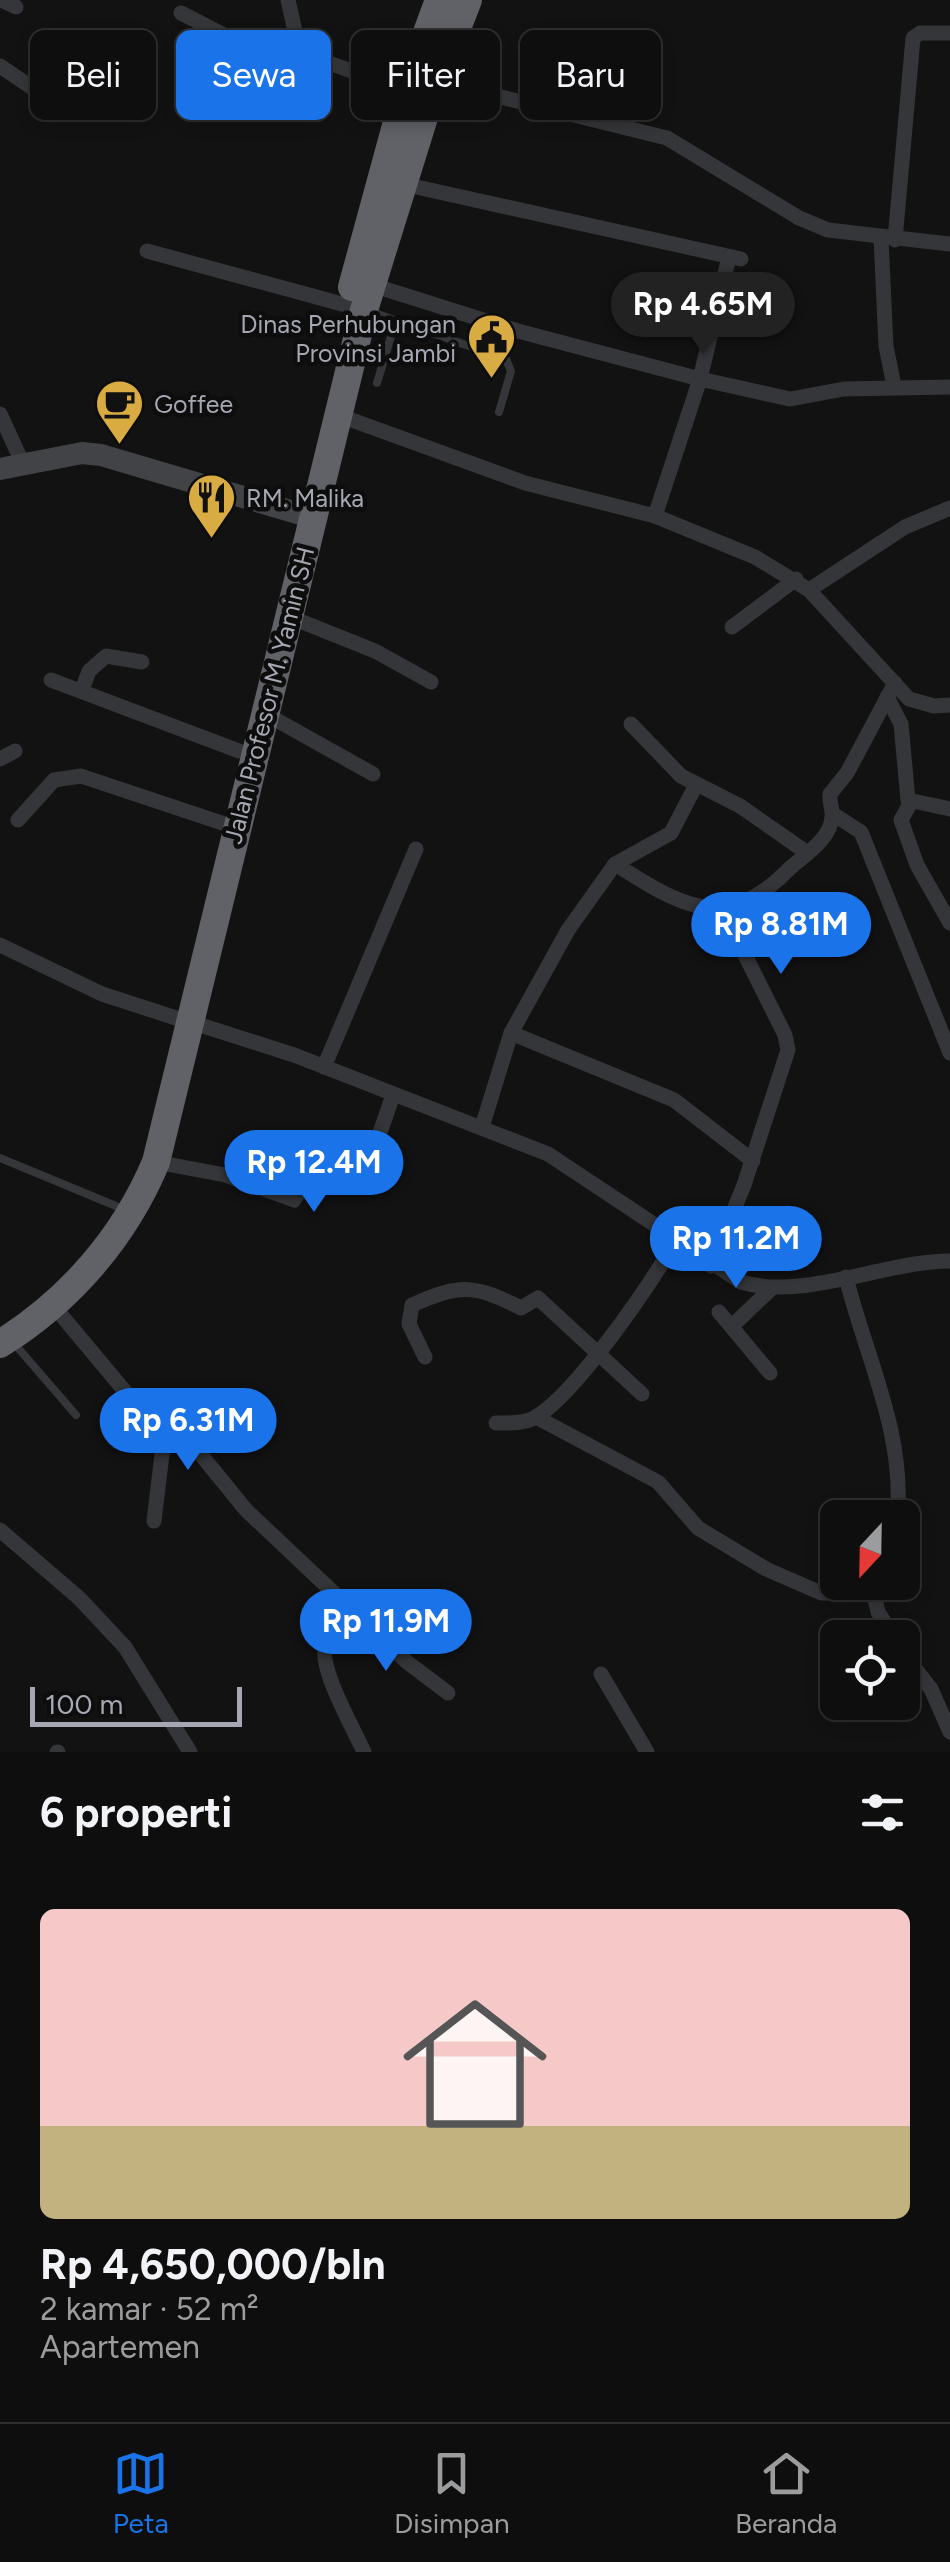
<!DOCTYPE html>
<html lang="id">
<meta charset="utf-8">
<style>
:root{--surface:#0e0e0e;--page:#1c1c1c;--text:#f1f3f6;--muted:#9b9c9e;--line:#2e2e2e;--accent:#1a73e8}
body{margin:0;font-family:Figtree,sans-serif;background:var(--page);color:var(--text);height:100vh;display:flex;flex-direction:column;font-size:38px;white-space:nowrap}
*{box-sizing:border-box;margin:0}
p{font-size:32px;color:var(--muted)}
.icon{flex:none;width:55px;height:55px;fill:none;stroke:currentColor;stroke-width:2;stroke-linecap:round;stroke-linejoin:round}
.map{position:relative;height:1752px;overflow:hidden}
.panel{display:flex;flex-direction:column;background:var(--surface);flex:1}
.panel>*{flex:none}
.top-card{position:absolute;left:30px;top:30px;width:890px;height:90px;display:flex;gap:20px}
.needle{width:65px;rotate:202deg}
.fabs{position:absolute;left:820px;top:1500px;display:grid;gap:20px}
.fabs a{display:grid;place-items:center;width:100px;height:100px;border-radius:15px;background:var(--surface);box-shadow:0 5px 15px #0003,0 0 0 2px var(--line);font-size:50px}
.scale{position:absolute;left:30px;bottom:25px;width:212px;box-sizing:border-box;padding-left:10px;border:5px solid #a5a8b2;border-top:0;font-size:28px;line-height:35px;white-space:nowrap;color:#a5a8b2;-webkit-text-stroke:8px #0d0d0e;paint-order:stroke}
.price{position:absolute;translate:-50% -85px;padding:0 22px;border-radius:35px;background:var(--accent);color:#fff;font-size:32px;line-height:65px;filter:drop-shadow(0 2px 5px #0008)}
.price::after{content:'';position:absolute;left:50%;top:60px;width:30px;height:22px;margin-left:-15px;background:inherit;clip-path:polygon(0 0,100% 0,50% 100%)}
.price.current{background:#222;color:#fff}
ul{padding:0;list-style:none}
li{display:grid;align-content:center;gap:20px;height:530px;padding:0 40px}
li+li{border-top:2px solid var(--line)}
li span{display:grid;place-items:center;height:310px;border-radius:15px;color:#555}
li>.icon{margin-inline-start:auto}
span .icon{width:180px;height:180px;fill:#fffc;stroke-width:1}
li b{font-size:42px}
h2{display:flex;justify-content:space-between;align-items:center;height:120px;padding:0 40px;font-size:42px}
.pill{padding:0 35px;border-radius:15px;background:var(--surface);box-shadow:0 5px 15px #0003,0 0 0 2px var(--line);font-size:35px;line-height:90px}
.pill.current{background:var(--accent);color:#fff}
.menu{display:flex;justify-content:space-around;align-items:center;height:140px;border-top:2px solid var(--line);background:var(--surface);font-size:28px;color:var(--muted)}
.menu a{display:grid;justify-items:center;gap:5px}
.menu .current{color:var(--accent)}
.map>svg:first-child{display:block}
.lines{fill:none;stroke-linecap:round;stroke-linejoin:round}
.lane{stroke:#353639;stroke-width:8}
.street{stroke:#353639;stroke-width:15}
.secondary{stroke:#414347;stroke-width:22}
.highway{stroke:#606268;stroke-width:28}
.labels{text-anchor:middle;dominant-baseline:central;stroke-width:9;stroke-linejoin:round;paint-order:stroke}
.poi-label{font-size:25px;fill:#a5a8b2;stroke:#0d0d0e;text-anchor:start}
.street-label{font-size:25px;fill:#a5a8b2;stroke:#0d0d0e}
</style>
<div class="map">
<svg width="950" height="1752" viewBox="0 0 950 1752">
<rect width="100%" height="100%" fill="#121213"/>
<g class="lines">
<g class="lane">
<path d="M369,311l137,48 5,12 -12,41"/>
<path d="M377,383l19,-63"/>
<path d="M0,1158l116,48"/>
<path d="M12,1341l64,74"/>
</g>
<g class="street">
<path d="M1,0l15,7"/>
<path d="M288,0l12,53"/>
<path d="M181,13l86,44 33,-4 112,39"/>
<path d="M0,66l65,44"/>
<path d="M432,80l235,58 132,80 29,12 122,14"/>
<path d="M403,184l338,75"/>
<path d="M881,238l5,108 8,40"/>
<path d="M895,240l18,-202 7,-5h30"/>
<path d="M147,251l217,59"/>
<path d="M729,257l-29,122 90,20 54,-10 106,-2"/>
<path d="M372,285l146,46 182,48 -45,137"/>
<path d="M0,414l23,50"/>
<path d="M338,415l187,68 130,33 100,41 54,33 100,109 25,7 16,-1"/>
<path d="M809,590l96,-63 45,-19"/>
<path d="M290,617l85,34 56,31"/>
<path d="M732,627l64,-48"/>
<path d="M51,680l188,71"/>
<path d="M82,690l7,-19 17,-15 36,6"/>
<path d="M887,697l14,27 7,76 42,9"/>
<path d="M264,713l109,61"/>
<path d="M631,724l50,52 59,30 66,46"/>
<path d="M0,759l15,-8"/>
<path d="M911,802l-10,18 16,45 33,58"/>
<path d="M833,814l28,18 89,221"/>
<path d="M18,820l36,-40 27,-4 141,47"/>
<path d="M615,864c66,42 110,70 173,6 15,-14 43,-31 44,-53 1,-8 -3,-15 -2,-23l17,-21 48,-90"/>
<path d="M0,945l102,49 77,25"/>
<path d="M191,1022l103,33 254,99 193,128c62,19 144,-21 209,-21"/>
<path d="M511,1033l163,67 79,61"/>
<path d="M324,1067l92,-218"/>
<path d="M482,1127l29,-94 57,-103 47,-66 56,-31 25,-48"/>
<path d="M156,1162l69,13 69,25 35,-56 33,11 12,-5 19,-55"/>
<path d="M711,1266l33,-81 44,-135 -3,-15 -64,-128"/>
<path d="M846,1277c19,78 60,158 51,241"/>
<path d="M52,1304l76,91 39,18 79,97 161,152 41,31"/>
<path d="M719,1312l51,61"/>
<path d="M732,1326l40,-38"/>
<path d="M425,1357l-16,-33 3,-19c49,-22 63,-20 109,3l17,-10 104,96"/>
<path d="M536,1417l122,65 40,46 68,41 55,24h51"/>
<path d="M496,1423c12,0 27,1 38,-5 41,-22 117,-135 141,-176"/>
<path d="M154,1521l13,-108"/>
<path d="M0,1530l79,68 46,49 65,105"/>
<path d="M872,1587l6,25 16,26"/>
<path d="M356,1615c-9,8 -22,17 -29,27 -13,19 28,89 37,110"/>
<path d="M902,1652l29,37 19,43"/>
<path d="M601,1674l46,78"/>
<path d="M57,1752h1"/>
</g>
<path class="secondary" d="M0,469l82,-16 19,2 213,63"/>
<g class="highway">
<path d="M352,287l54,-198 33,-89"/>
<path d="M0,1344c70,-44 124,-106 156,-182l208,-852 66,-212 38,-98"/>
</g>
</g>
<defs>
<symbol id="civic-pin" viewBox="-11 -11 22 30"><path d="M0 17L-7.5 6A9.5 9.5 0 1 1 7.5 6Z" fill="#d9ab43" stroke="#0d0d0e"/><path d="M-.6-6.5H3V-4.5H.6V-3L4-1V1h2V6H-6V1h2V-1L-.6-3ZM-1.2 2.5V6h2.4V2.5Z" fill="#111"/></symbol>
<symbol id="cafe-pin" viewBox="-11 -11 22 30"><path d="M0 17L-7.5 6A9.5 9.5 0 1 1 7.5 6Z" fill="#d9ab43" stroke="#0d0d0e"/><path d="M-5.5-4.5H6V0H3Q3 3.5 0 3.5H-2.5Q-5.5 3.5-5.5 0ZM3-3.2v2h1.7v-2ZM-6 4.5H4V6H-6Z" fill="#111"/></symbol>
<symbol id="restaurant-pin" viewBox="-11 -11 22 30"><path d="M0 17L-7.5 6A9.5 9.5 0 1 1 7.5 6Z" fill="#d9ab43" stroke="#0d0d0e"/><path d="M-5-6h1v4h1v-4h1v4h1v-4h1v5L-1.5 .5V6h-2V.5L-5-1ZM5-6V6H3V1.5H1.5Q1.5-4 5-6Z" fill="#111"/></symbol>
</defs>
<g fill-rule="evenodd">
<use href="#civic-pin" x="464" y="310" width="55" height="75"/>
<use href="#cafe-pin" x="92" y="376" width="55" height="75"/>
<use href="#restaurant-pin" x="184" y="470" width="55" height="75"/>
</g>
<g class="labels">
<g class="poi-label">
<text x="456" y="324" text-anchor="end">Dinas Perhubungan<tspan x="456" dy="29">Provinsi Jambi</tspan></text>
<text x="154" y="404">Goffee</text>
<text x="246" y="498">RM. Malika</text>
</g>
<g class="street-label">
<text transform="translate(269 695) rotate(-76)">Jalan Profesor M. Yamin SH</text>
</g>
</g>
</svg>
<div class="fabs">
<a><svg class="needle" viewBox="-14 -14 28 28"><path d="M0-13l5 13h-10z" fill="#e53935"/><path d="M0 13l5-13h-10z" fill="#9b9c9e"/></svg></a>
<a><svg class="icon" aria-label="locate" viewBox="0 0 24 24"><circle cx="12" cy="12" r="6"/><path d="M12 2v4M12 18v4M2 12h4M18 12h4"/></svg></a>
</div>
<div class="scale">100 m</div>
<b class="price current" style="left:703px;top:357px">Rp 4.65M</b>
<b class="price" style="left:781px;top:977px">Rp 8.81M</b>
<b class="price" style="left:314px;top:1215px">Rp 12.4M</b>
<b class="price" style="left:736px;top:1291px">Rp 11.2M</b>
<b class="price" style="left:188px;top:1473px">Rp 6.31M</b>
<b class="price" style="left:386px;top:1674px">Rp 11.9M</b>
<div class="top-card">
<a class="pill">Beli</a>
<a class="pill current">Sewa</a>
<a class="pill">Filter</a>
<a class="pill">Baru</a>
</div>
</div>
<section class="panel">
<h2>6 properti<svg class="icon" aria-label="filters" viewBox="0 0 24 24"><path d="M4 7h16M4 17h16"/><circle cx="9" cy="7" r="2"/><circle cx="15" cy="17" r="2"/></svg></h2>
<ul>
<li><span style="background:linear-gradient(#f6c9c9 70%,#c2b280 0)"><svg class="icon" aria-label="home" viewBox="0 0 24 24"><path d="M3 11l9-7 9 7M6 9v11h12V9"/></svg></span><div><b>Rp 4,650,000/bln</b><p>2 kamar · 52 m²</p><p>Apartemen</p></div></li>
</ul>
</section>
<nav class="menu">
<a class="current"><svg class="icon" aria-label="map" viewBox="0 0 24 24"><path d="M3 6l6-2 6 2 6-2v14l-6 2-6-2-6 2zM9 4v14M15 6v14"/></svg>Peta</a>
<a><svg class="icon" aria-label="saved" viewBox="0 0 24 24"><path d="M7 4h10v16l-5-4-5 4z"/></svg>Disimpan</a>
<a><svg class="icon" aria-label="home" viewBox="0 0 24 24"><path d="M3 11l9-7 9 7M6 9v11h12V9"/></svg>Beranda</a>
</nav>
